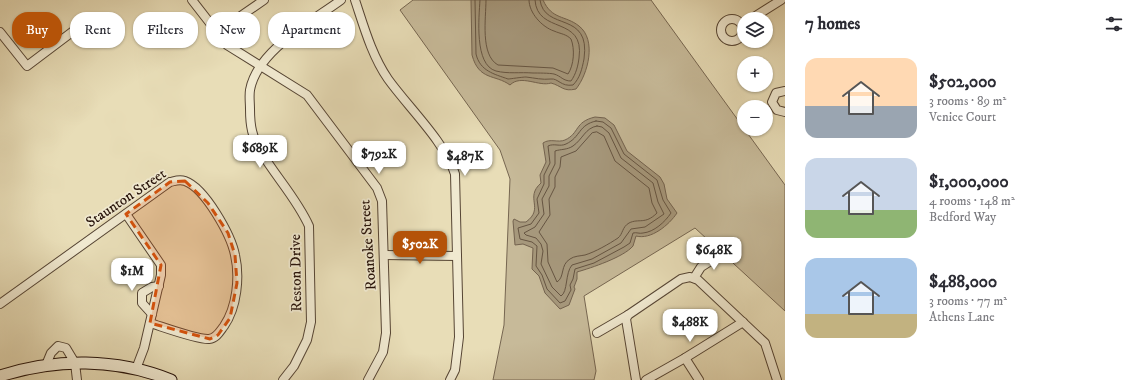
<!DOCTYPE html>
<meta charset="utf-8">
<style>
:root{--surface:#fff;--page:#f7f7f7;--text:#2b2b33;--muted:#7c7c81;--accent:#b45309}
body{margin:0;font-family:"IM FELL DW Pica",serif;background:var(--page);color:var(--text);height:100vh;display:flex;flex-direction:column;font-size:15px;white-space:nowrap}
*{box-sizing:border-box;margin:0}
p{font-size:13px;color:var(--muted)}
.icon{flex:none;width:22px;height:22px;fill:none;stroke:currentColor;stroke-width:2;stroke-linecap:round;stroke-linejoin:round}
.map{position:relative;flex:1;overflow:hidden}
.details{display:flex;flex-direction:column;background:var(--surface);width:360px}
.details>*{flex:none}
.banner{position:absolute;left:12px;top:12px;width:380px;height:36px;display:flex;gap:8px}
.fabs{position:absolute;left:737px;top:12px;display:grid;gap:8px}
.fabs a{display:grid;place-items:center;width:36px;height:36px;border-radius:50%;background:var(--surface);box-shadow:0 1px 3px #0004;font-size:20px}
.price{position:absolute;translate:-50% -34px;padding:0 9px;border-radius:8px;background:#fff;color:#222;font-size:13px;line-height:26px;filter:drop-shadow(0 1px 2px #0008)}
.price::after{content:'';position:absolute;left:50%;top:24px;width:12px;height:9px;margin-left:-6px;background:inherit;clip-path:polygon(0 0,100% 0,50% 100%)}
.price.active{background:var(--accent);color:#fff}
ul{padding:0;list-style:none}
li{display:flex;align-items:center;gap:12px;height:100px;padding:0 20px}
li span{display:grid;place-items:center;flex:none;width:112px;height:80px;border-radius:12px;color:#555}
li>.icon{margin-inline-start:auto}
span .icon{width:48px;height:48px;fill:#fffc;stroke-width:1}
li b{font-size:17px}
h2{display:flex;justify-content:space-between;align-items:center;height:48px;padding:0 20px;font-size:17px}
.chip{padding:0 14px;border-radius:16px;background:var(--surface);box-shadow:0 1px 3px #0004;font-size:14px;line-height:36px}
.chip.active{background:var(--accent);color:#fff}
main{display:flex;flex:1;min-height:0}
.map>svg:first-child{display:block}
.green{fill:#c7ba99;stroke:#766651}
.water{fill:#a6987c;stroke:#73624e}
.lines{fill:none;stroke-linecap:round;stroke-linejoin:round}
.shore{stroke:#665542;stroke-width:1}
.street-casing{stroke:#564534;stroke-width:10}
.secondary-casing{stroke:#261209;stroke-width:13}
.street{stroke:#f0e9d0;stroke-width:8}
.secondary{stroke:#f0e9d0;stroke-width:11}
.marked{fill:#d5520c;fill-opacity:0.2;stroke:#d5520c;stroke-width:3;stroke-dasharray:8 5;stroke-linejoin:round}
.labels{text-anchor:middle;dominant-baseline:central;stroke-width:3.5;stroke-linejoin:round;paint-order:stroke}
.street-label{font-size:15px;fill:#261209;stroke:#f0e9d0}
</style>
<main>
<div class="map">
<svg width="785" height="380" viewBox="0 0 785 380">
<rect width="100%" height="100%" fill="#e8ddb7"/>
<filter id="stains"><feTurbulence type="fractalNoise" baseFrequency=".005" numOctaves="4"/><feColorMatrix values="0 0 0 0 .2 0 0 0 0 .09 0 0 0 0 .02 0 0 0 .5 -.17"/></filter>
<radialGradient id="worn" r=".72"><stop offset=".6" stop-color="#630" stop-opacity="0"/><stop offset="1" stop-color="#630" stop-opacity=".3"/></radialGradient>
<path class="green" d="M413,0h238l134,185v126l-90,-83 -111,68 12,75 -2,9h-101l11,-55 6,-146 -10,-29 -100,-140z"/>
<g class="water">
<path d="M471,0h72c9,20 22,15 36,26 18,14 9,48 -3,63 -13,3 -14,-3 -25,-6 -12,4 -30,-9 -41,2 -15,-11 -31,-4 -38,-30z"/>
<path d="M595,117l10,1 9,7 13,26 33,26 4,7 3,15 10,14c-8,12 -26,27 -41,23 -1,3 -2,7 -3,10 -9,11 -42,22 -56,26v7l-3,8 1,2 -6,16 -9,4 -15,-16 -6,-17 -7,-7 1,-21 -10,-4 -8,1 -2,-24 1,-2 6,3h6c19,-14 -2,-24 15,-39l-1,-8 6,-13 -3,-19c7,-5 15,0 22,-3 15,-7 9,-18 30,-23z"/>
</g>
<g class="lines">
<g class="shore">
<path d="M475,0l1,54c4,17 18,20 32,25 2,0 14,-2 18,-2 9,1 16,3 25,2 7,-1 10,8 22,6 7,-7 9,-16 11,-26 7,-49 -40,-27 -44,-59"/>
<path d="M480,0c-1,17 -6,65 16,71 12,3 24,1 37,2 4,0 17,0 21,1 7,2 9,7 17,7 5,-7 7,-15 8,-23 6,-43 -42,-23 -44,-58"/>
<path d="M486,0c0,18 -6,55 12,65l55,3 15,6c6,-9 7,-25 3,-35 -5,-5 -10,-5 -17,-8 -12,-4 -25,-18 -25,-31"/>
<path d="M596,121l7,1 8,6 13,26 33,26 6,20 8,13c-6,9 -17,19 -28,20 -4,1 -6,-1 -10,0l-3,10 -6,4 -30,16 -19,6 -2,10 -3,6 1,5 -6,11 -5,2 -13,-14 -5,-14 -6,-9 1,-20 -5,-4 -12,-3 -2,-11 13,-4 8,-11 -2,-14 7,-15v-9l6,-12 -2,-17c6,-3 12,1 18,-2 15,-7 12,-19 30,-23z"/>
<path d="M597,126l5,1 7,6 12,25 32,25 5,19 6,12 -19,13 -14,2 -10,14 -29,16 -20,6c-7,8 -4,27 -11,31l-9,-9 -11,-23 2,-13 -2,-7 -5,-6 -10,-3 -2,-2 11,-6 9,-13 -2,-15 7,-13v-10l6,-12v-13c6,-2 12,-1 18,-5 10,-7 12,-18 24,-20z"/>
<path d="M597,132l7,4 11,25 34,27 3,15 5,10c-12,12 -18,5 -28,10 -7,4 -6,11 -11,15 -9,6 -23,14 -33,17 -5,1 -11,1 -15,4 -10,6 -5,18 -13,23l-9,-20 -1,-18 -8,-12 11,-17 -1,-16 6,-12v-10l5,-10 1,-10 15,-6 16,-18z"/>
</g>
<defs>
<g id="street">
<path d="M192,0l35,45 80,50 70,93 5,13 4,132 -3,19 -15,28"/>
<path d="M355,0c9,27 17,56 33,79 20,28 57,63 67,95l4,163 -4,33 -5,10"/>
<path d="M751,19l30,-19"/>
<circle cx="732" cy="30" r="11"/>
<path d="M0,32l27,34 61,-46"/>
<path d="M216,33l48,-33"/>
<path d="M785,91l-9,2 -4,9 5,8 8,2"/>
<path d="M126,214l35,51v10l-17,73 -8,21"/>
<path d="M384,255l73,1"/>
<path d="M694,278l7,-11 19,-12"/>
<path d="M0,304l170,-122c5,-1 9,-3 15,-1 20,7 46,54 50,74 5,22 2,52 -11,71 -4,5 -7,12 -15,13 -11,1 -46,-12 -59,-16"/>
<path d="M152,314l-10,-11v-10l10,-6 7,-1"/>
<path d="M597,333l31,-18"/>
<path d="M685,358l14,22"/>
<path d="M46,365l5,-12 7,-7 8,2 9,15 2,17"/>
<path d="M283,380l11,-14 13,-26 4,-18 -2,-96c-12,-27 -33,-49 -48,-74 -9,-15 -11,-26 -11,-43 0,-6 -1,-13 0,-19 7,-39 61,-68 91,-90"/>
<path d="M636,380l-10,-61 2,-4 53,-36 9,-2 8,3 67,63 12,37"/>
<path d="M646,380l39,-22 58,-36"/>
</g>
<path id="secondary" d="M0,376c56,-18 116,-18 171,4"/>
</defs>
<use href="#street" class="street-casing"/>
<use href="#secondary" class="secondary-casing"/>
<use href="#street" class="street"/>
<use href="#secondary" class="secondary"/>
</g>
<path class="marked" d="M185,181l23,22 20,30 7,22 2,28 -7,35 -12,17 -8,4 -60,-16 11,-58 -35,-51 44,-32z"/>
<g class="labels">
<g class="street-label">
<text transform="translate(126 198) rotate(-34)">Staunton Street</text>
<text transform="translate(368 245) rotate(-94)">Roanoke Street</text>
<text transform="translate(296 273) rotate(-91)">Reston Drive</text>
</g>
</g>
<rect width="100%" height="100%" filter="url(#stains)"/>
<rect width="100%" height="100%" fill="url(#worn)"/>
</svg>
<div class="fabs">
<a><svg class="icon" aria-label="layers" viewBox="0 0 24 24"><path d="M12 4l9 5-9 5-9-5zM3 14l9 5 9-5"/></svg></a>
<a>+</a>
<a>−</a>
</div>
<b class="price" style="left:260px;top:169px">$689K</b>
<b class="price" style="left:379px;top:175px">$792K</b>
<b class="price" style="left:465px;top:177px">$487K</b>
<b class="price active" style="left:420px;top:265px">$502K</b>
<b class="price" style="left:714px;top:271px">$648K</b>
<b class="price" style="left:132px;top:292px">$1M</b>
<b class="price" style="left:690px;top:343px">$488K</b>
<div class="banner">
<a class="chip active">Buy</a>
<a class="chip">Rent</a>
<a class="chip">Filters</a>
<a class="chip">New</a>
<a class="chip">Apartment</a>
</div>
</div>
<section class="details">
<h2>7 homes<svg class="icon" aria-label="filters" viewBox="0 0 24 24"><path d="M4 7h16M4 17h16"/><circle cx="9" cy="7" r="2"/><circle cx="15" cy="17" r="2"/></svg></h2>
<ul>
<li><span style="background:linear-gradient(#ffd9b3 60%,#9aa5b1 0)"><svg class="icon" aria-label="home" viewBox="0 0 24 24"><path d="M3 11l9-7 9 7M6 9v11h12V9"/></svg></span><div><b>$502,000</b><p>3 rooms · 89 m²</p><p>Venice Court</p></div></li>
<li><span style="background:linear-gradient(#c9d6e8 65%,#8fb573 0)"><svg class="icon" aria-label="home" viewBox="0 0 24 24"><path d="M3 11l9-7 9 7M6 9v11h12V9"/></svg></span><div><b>$1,000,000</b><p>4 rooms · 148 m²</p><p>Bedford Way</p></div></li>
<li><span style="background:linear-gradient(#a9c7e8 70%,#c2b280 0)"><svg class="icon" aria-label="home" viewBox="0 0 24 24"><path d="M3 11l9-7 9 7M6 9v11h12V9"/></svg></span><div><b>$488,000</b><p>3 rooms · 77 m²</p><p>Athens Lane</p></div></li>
</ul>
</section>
</main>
